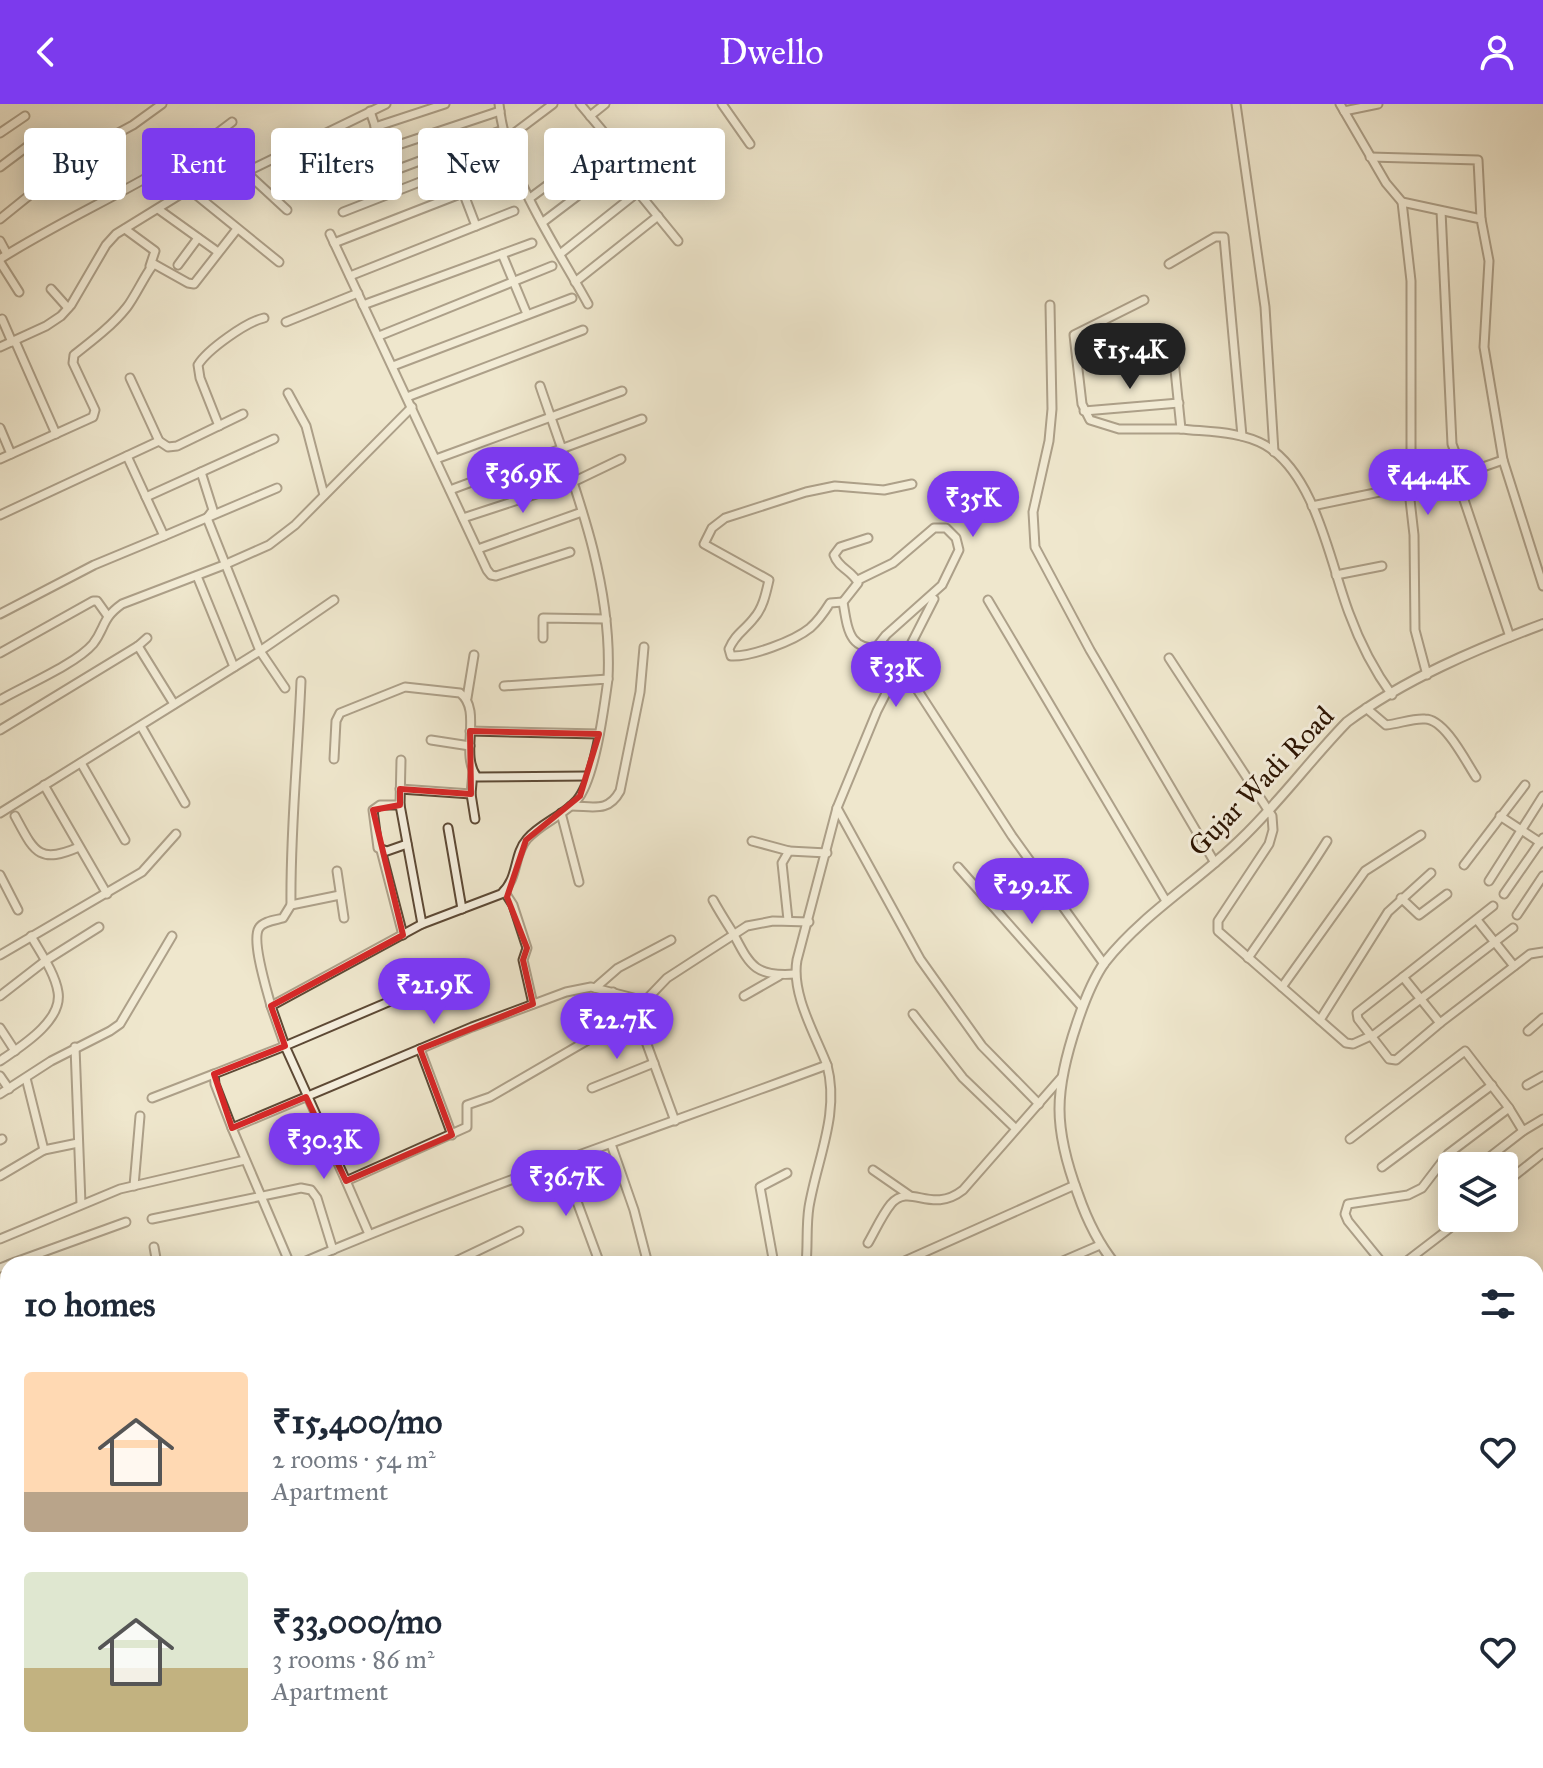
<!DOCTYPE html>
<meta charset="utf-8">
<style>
:root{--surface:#fff;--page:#f6f6f7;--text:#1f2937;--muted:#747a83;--accent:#7c3aed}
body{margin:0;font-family:"IM FELL Great Primer",serif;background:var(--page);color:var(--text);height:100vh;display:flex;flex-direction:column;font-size:30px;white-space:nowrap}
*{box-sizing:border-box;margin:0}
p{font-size:26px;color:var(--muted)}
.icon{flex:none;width:44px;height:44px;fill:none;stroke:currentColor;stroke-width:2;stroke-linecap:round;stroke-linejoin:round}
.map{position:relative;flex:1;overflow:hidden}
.details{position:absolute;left:0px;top:1152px;width:1544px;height:512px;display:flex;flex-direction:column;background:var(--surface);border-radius:24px 24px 0 0;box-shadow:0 4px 20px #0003}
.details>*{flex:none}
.banner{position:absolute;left:24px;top:24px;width:800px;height:72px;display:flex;gap:16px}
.tools{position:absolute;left:1438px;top:1048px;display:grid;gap:16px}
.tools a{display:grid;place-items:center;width:80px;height:80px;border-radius:8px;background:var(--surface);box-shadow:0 4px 20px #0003;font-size:40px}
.price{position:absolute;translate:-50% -68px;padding:0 18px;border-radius:28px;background:var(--accent);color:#fff;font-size:26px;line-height:52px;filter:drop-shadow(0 2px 4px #0008)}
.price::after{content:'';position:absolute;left:50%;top:48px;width:24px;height:18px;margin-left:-12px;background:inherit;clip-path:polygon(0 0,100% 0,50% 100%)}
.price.current{background:#222;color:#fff}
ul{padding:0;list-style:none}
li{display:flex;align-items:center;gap:24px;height:200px;padding:0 24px}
li span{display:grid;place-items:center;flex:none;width:224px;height:160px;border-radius:8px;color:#555}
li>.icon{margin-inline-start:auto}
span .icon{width:96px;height:96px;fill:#fffc;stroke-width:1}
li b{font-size:34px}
h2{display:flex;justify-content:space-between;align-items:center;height:96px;padding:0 24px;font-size:34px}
.tag{padding:0 28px;border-radius:8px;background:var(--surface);box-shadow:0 4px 20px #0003;font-size:28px;line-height:72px}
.tag.current{background:var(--accent);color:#fff}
header{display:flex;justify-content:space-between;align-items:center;height:104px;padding:0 24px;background:var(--accent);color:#fff;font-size:36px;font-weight:600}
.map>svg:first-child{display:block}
.grass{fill:url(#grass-tufts);stroke:#766c4b;stroke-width:2}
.water{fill:url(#water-rules);stroke:#6e7b6c;stroke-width:2}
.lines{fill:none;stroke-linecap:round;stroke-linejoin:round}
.minor-casing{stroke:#5d4935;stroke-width:11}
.tertiary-casing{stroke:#5d4935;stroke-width:12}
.trunk-casing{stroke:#2c1402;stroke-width:15}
.minor{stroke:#f5efde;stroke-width:7}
.tertiary{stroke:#f5efde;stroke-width:8}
.trunk{stroke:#efe7cd;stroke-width:11}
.marked{fill:none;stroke:#d62828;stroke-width:6;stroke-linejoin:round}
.labels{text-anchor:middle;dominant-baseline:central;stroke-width:6;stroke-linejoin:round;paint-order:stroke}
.street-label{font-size:28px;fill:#2c1402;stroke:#f5efde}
</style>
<header><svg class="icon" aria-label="back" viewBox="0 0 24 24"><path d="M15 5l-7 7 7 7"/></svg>Dwello<svg class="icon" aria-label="person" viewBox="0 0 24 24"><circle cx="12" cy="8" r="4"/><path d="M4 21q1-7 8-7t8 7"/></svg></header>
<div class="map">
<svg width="1543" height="1664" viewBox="0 0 1543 1664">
<defs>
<pattern id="grass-tufts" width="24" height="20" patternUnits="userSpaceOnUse" patternTransform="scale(2)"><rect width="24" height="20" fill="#bfc494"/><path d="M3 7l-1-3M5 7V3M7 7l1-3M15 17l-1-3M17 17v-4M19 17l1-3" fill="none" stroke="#a4a87e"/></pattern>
<pattern id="water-rules" width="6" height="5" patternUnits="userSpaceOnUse" patternTransform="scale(2)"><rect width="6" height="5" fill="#9ac0b3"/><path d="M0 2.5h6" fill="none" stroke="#85a498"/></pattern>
</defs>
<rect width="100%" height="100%" fill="#efe7cd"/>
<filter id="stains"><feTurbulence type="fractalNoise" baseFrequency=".0025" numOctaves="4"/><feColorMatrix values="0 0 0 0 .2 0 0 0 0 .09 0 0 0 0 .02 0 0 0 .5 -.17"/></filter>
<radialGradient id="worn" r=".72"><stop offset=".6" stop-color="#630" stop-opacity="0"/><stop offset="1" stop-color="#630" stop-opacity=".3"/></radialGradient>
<g class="grass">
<path d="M199,1656h347l5,8h-347z"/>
<path d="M557,1656h472l-10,8h-450z"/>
</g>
<path class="water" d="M593,1656h352l1,8h-345z"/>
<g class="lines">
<defs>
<g id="minor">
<path d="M499,0c7,71 55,138 89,200"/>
<path d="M580,0l69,82"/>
<path d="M722,0l28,40"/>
<path d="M1236,0l29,203 9,145"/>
<path d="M1340,0l46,79 16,19 79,17 8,42 -5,86 19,113 40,126"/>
<path d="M370,7l13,39"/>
<path d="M1344,7l34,-7"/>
<path d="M590,12l15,-12"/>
<path d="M375,23l70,-23"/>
<path d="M0,29l25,-17"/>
<path d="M505,36l48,-36"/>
<path d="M1370,53l108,3 3,59"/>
<path d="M344,59l156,-52"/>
<path d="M0,63l40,-30"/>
<path d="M246,68l41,38"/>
<path d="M189,85l90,73"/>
<path d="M339,87l164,-61"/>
<path d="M463,88l13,34"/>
<path d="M530,94l73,-54"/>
<path d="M1402,98l9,79v184l-4,24"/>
<path d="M158,105l60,43"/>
<path d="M1441,107l11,233 11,30 40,-14"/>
<path d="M343,108l164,-64"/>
<path d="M0,115l83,-67 50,-27 29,-21"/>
<path d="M543,118l83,-63"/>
<path d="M125,125l30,22 -5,15"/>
<path d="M330,130l157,336 4,5 5,1 74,-24"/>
<path d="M0,137l7,13"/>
<path d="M334,139l167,-65"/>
<path d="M502,150l25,60"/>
<path d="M560,150l78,-62 40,49"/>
<path d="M0,155c76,-48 161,-81 232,-137"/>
<path d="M0,158l19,30"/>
<path d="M1169,160l46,-27h9l18,199"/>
<path d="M178,161l20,-27"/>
<path d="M350,172l164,-65"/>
<path d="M575,178l83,-66"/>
<path d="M51,185l17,19"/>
<path d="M1144,196l-70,35 8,69 8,16 29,9h62"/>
<path d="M363,201l169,-62"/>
<path d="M1050,201l2,104 -3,32 -16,71 2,35 55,103 125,213"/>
<path d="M2,215l10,23"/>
<path d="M286,218l72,-29"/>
<path d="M379,232l173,-70"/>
<path d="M15,237l41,93"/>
<path d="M0,243l46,-21 15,-10 10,-11 35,-60 10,-11 73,-45 40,-10 17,-7 140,-68"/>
<path d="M1077,254l90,-10"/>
<path d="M1174,256l7,69c27,3 59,2 84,16 51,30 65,118 84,168 11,30 24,56 43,82"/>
<path d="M393,262l179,-68"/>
<path d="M130,274l29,63 9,6 9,-1 66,-32"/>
<path d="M540,282c32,94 73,192 68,293"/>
<path d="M288,289l18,33 18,69"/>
<path d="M407,293l176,-67"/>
<path d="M1084,307l95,-8"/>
<path d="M219,322l-19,-48 -2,-13c9,-15 48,-43 66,-47"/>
<path d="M0,324l11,26"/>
<path d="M0,355l93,-42 2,-7 -22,-47 1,-8c18,-14 39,-30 53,-48 8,-10 21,-38 27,-43l34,19 6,1 43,-55"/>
<path d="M436,355l186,-68"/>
<path d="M201,368l12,38 -6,8 53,133 25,37"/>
<path d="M1460,384l50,149"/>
<path d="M450,386l192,-71"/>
<path d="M146,393l128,-58"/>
<path d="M1312,402l87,-18 10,3 5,44 1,95 12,45"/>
<path d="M0,411l159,-74"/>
<path d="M463,414l110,-36 48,-23"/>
<path d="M164,432l113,-48"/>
<path d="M868,434l-28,9 -6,8c4,13 19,16 24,28l-15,19c5,30 6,50 43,46l14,15 112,173 92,128"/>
<path d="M478,445l104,-37"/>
<path d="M1336,471l46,-9"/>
<path d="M197,472l37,91"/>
<path d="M858,476l35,-17 41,-35h12l10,10 3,12 -17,35 -56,50 -11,14"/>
<path d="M988,496l178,301"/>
<path d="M843,498l-13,1c-5,8 -12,18 -20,25 -16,13 -59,29 -79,28l-2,-7c6,-15 16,-19 25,-31 9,-10 12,-25 15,-38l-65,-36 8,-16 13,-10 81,-26 29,-6 49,4 28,-6"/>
<path d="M0,510l94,-49 70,-29 -37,-80"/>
<path d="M543,534v-20l63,1"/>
<path d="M138,542l36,58"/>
<path d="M0,549l93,-52h4l10,14"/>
<path d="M1169,554l103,158 1,14 -4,14 -51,77v10l128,112 7,1 22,-10 138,-106"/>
<path d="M467,594l7,-43"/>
<path d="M0,596c24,-14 76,-36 93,-56 13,-17 8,-25 29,-40l102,-39 45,-20 26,-20 117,-118"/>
<path d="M1366,604l20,17c13,-1 26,-7 39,-6 20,0 41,43 51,58"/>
<path d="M141,622l44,77"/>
<path d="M0,626l138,-84 9,-8"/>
<path d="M470,627l129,3"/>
<path d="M431,636l39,6"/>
<path d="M334,655l2,-38 4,-8 65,-26 55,6c23,17 -1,61 17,84l110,-1"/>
<path d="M401,656l-1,45 22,119"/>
<path d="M81,659l44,77"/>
<path d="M473,668l-2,22 4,25"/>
<path d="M44,681l63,109"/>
<path d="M400,685l71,5"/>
<path d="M400,701h-20l-7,5 5,38 9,3 20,-7"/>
<path d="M571,702c22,0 37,7 49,-15l20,-99 4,-45"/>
<path d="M837,704l83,151 62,87 57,58"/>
<path d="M0,709l260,-162 74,-51"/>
<path d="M561,709l18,69"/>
<path d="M15,712c19,35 23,49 64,31"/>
<path d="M1500,712l41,27"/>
<path d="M448,724l14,81"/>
<path d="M752,737l37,10"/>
<path d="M381,746l22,85"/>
<path d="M1464,761l61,-80"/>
<path d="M958,763l124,140"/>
<path d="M337,767l7,47"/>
<path d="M0,771l18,35"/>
<path d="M1489,777l54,-85"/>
<path d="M504,787l9,14 14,43 -4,12 10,44"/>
<path d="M1504,790l39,-56"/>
<path d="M1401,794l18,17 28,-21"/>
<path d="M713,796c6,11 13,22 20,33 17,32 21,44 62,41"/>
<path d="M291,801l49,-10"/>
<path d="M1493,802l-90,71 37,46 90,-69 13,-2"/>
<path d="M1517,811l26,-39"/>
<path d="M788,816l-6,-57 7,-12 38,2"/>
<path d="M1477,816l37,46"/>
<path d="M0,851l142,-83 34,-38"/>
<path d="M1248,854c27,-39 54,-77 79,-117"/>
<path d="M1403,873l-46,36 1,6 31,40 7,1 44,-37"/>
<path d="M1282,883l83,-116 56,-36"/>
<path d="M595,884l23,-20 53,-28"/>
<path d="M0,892l45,-35 54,-34"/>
<path d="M744,892l35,-20"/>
<path d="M271,902c-4,-16 -20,-65 -12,-78 4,-7 17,-8 24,-10l8,-13c-1,-75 7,-149 10,-224"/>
<path d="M913,910l50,64 52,50"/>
<path d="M1320,916l68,-108 43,-39"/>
<path d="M0,924l15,23"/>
<path d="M1528,927l15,-13"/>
<path d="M595,932l48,-27"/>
<path d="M75,943l6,157"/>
<path d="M420,945l32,86"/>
<path d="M0,957c20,-14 63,-40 58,-69 -3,-19 -18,-40 -27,-56"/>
<path d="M0,972l9,13"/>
<path d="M1527,981l16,-9"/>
<path d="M592,984l62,-25"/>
<path d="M0,990l51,-33 59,-30 10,-7 52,-88"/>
<path d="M152,994l62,-24"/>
<path d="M1509,1004l14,23 20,-12"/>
<path d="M675,1017l-30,-82 -3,-15 3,-23 22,-23 80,-52 26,-5 36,1"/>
<path d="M232,1024l240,-101 94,-35 25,-5 54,14"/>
<path d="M1350,1035l115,-88 44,57 -61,46 -26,34 -14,7 -60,9 -3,10 3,7 35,43"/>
<path d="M0,1036l2,-1"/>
<path d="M611,1040l23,66 14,54"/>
<path d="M44,1046l34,-7"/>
<path d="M562,1057l38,103"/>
<path d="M1478,1062l45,-35"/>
<path d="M1382,1063l110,-82"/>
<path d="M873,1066l36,25"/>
<path d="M0,1072l44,-26 -18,-72"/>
<path d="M346,1077l-61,-135 176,-75"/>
<path d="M1504,1080l39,-31"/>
<path d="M134,1082l6,-70"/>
<path d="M152,1115l149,-31 10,2 6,8 16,52"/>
<path d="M369,1130l-23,-53 121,-54v-22l23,-8 105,-61c-13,-28 -5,-28 18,-44"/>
<path d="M0,1135l120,-50 125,-29"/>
<path d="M868,1139c7,-12 14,-28 23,-39 19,-22 40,11 72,-14l98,-112"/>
<path d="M154,1143l3,17"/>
<path d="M10,1160l116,-42"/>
<path d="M290,1160l-58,-136 -17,-44 -1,-10 71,-28 -14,-40 151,-82 79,-30c18,-16 12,-39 26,-55 14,-16 36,-23 50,-39 18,-21 27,-92 31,-121l-104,7"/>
<path d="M299,1160c173,-74 352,-134 528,-199 -12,-31 -36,-71 -30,-105l40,-152 40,-97 57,-112"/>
<path d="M450,1160l69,-33"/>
<path d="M774,1160l-14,-77 27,-14"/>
<path d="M806,1160c2,-19 0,-38 3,-57 8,-48 31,-93 18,-142"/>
<path d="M898,1160l177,-79"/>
<path d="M1056,1160l44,-19"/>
<path d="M1403,1160l60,-46"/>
<path d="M0,1164l8,-3"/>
<path d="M0,1200l8,-3"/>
<path d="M1536,1248l7,-6"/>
<path d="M0,1261l8,-3"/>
<path d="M1536,1382l7,-2"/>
<path d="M1536,1476l7,-5"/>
<path d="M0,1538l8,-3"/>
<path d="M50,1656l3,8"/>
<path d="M85,1656l4,8"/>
<path d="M1391,1656l4,8"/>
</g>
<g id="tertiary">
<path d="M1115,1160c-17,-21 -28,-44 -37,-70 -25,-67 -24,-103 -1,-171 7,-21 15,-43 28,-61 38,-48 92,-80 135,-122 39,-37 70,-80 107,-118 58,-43 129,-73 196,-98"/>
<path d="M1536,1351l7,22"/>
<path d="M139,1656l7,8"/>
<path d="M178,1656l8,8"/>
<path d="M113,1664l3,-8"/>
</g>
<g id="trunk">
<path d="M0,1324l8,28"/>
<path d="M0,1365l8,20"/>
<path d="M1536,1607l7,-4"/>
<path d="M150,1656l7,8"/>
<path d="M164,1656l8,8"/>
<path d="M1447,1664l12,-8"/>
</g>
</defs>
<use href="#minor" class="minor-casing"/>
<use href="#tertiary" class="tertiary-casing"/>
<use href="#trunk" class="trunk-casing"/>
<use href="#minor" class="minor"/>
<use href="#tertiary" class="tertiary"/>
<use href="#trunk" class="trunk"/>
</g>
<path d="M0 0H1543V1664H0ZM470,627l129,3 -19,62 -54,44 -19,57 20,51 -4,12 10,44 -113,45 32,86 -106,46 -40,-84 -74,31 -18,-54 71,-28 -14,-40 132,-71 -30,-125 27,-5v-16l71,5z" fill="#efe7cd" fill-opacity=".55" fill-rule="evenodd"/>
<path class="marked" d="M470,627l129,3 -19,62 -54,44 -19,57 20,51 -4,12 10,44 -113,45 32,86 -106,46 -40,-84 -74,31 -18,-54 71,-28 -14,-40 132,-71 -30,-125 27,-5v-16l71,5z"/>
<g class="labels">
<g class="street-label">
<text transform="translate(1261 677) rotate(-46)">Gujar Wadi Road</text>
</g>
</g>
<rect width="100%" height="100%" filter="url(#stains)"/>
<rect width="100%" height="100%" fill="url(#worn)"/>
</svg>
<div class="tools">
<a><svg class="icon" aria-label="layers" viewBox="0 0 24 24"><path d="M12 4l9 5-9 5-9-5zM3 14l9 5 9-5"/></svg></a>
</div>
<b class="price current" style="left:1130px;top:287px">₹15.4K</b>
<b class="price" style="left:523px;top:411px">₹36.9K</b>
<b class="price" style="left:1428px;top:413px">₹44.4K</b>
<b class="price" style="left:973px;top:435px">₹35K</b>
<b class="price" style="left:896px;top:605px">₹33K</b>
<b class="price" style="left:1032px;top:822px">₹29.2K</b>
<b class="price" style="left:434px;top:922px">₹21.9K</b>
<b class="price" style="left:617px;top:957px">₹22.7K</b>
<b class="price" style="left:324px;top:1077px">₹30.3K</b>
<b class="price" style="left:566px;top:1114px">₹36.7K</b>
<div class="banner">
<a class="tag">Buy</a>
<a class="tag current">Rent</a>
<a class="tag">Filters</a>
<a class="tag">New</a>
<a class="tag">Apartment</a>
</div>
<section class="details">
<h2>10 homes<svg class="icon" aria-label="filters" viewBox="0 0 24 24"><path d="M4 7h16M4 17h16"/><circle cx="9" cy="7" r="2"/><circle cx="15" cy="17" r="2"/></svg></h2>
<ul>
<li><span style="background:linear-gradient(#ffd9b3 75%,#b9a48a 0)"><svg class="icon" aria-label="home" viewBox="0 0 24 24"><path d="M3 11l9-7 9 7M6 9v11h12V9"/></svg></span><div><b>₹15,400/mo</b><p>2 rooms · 54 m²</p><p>Apartment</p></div><svg class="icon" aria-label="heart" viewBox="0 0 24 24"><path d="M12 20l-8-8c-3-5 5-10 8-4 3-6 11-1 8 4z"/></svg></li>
<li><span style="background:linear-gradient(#dfe7d0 60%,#c2b280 0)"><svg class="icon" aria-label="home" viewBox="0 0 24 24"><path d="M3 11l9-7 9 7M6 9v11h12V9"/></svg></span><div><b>₹33,000/mo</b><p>3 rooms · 86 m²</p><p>Apartment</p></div><svg class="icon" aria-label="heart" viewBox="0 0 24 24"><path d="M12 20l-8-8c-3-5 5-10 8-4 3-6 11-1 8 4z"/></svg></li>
</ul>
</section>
</div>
